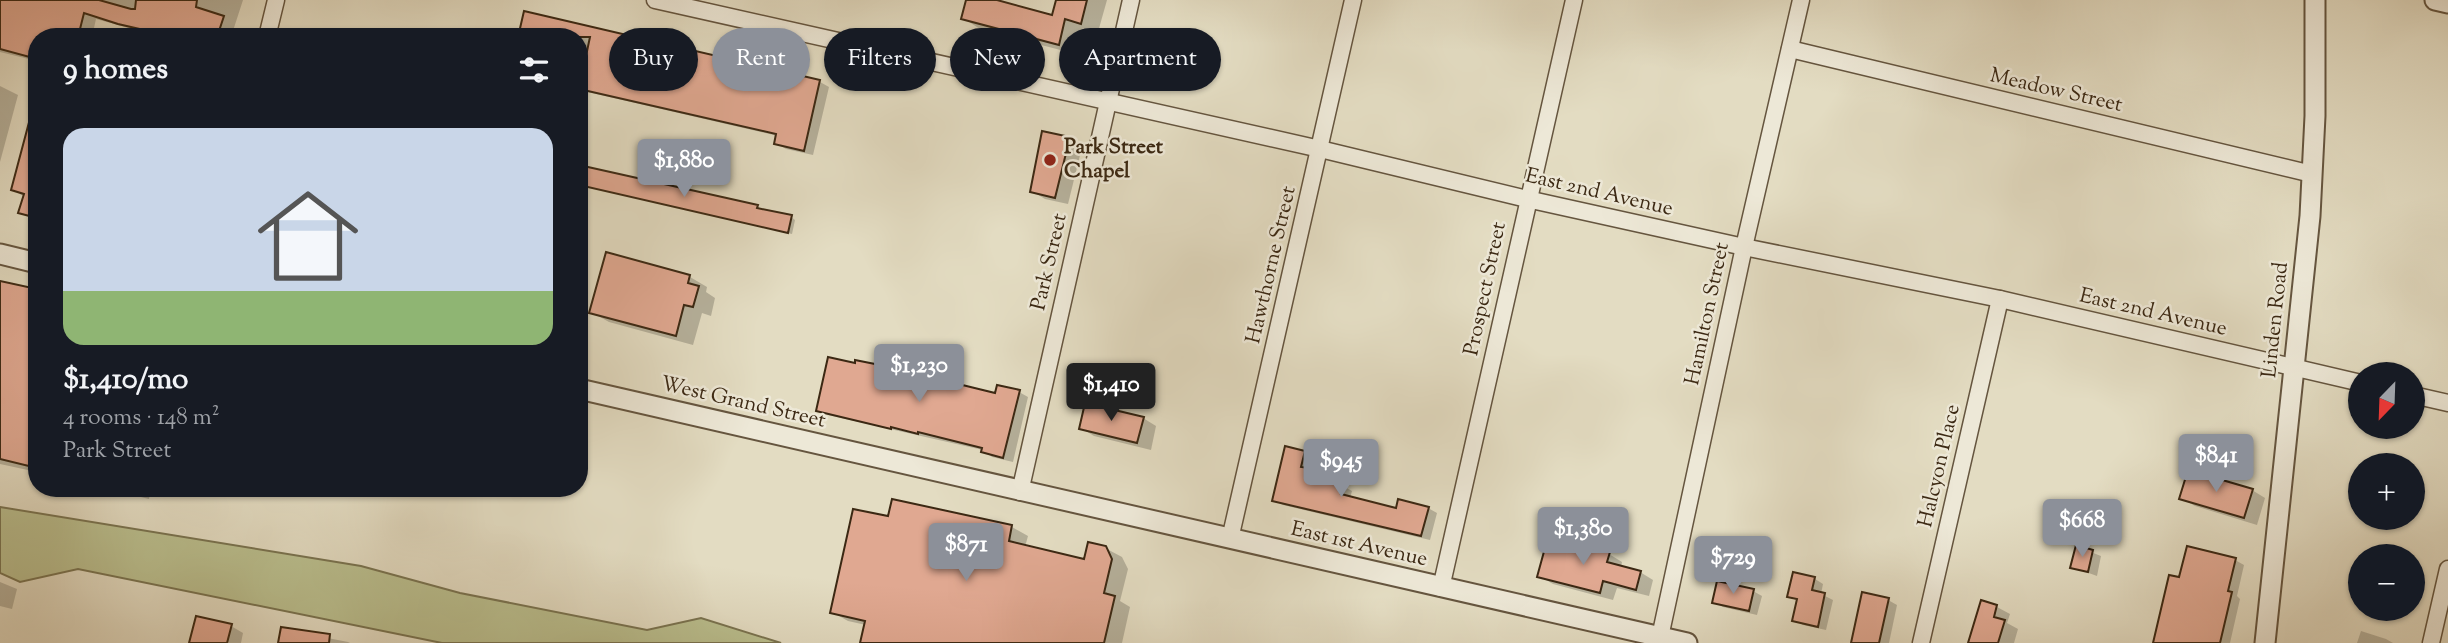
<!DOCTYPE html>
<meta charset="utf-8">
<style>
:root{--surface:#171b24;--page:#20242c;--text:#f1f3f6;--muted:#9ea1a6;--line:#363941;--accent:#8c9099}
body{margin:0;font-family:"Sorts Mill Goudy",serif;background:var(--page);color:var(--text);height:100vh;display:flex;flex-direction:column;font-size:26px;white-space:nowrap}
*{box-sizing:border-box;margin:0}
p{font-size:23px;color:var(--muted)}
.icon{flex:none;width:38px;height:38px;fill:none;stroke:currentColor;stroke-width:2;stroke-linecap:round;stroke-linejoin:round}
.map{position:relative;flex:1;overflow:hidden}
.drawer{position:absolute;left:28px;top:28px;width:560px;height:469px;display:flex;flex-direction:column;background:var(--surface);border-radius:28px;box-shadow:0 2px 5px #0004}
.drawer>*{flex:none}
.banner{position:absolute;left:609px;top:28px;width:665px;height:63px;display:flex;gap:14px}
.needle{width:46px;rotate:203deg}
.buttons{position:absolute;left:2348px;top:362px;display:grid;gap:14px}
.buttons a{display:grid;place-items:center;width:77px;height:77px;border-radius:50%;background:var(--surface);box-shadow:0 2px 5px #0004;font-size:35px}
.price{position:absolute;translate:-50% -60px;padding:0 16px;border-radius:7px;background:var(--accent);color:#fff;font-size:23px;line-height:46px;filter:drop-shadow(0 2px 4px #0008)}
.price::after{content:'';position:absolute;left:50%;top:42px;width:21px;height:16px;margin-left:-10px;background:inherit;clip-path:polygon(0 0,100% 0,50% 100%)}
.price.active{background:#222;color:#fff}
ul{padding:0;list-style:none}
li{display:grid;align-content:center;gap:14px;height:371px;padding:0 35px}
li+li{border-top:2px solid var(--line)}
li span{display:grid;place-items:center;height:217px;border-radius:21px;color:#555}
li>.icon{margin-inline-start:auto}
span .icon{width:126px;height:126px;fill:#fffc;stroke-width:1}
li b{font-size:30px}
h2{display:flex;justify-content:space-between;align-items:center;height:84px;padding:0 35px;font-size:30px}
.chip{padding:0 24px;border-radius:32px;background:var(--surface);box-shadow:0 2px 5px #0004;font-size:24px;line-height:63px}
.chip.active{background:var(--accent);color:#fff}
.map>svg:first-child{display:block}
.green{fill:#babf8f;stroke:#7a7451;stroke-width:2}
.shadow{fill:#0003}
.building{fill:#e0a891;stroke:#3b2813;stroke-width:2}
.lines{fill:none;stroke-linecap:round;stroke-linejoin:round}
.minor-casing{stroke:#65553f;stroke-width:19}
.tertiary-casing{stroke:#65553f;stroke-width:23}
.minor{stroke:#ede8d7;stroke-width:16}
.tertiary{stroke:#ede8d7;stroke-width:19}
.poi-dot{fill:#8f2418;stroke:#ede8d7;stroke-width:2.5}
.labels{text-anchor:middle;dominant-baseline:central;stroke-width:5;stroke-linejoin:round;paint-order:stroke}
.street-label{font-size:21px;fill:#3b2813;stroke:#ede8d7}
.poi-label{font-size:21px;font-weight:bold;fill:#3b2813;stroke:#ede8d7;text-anchor:start}
</style>
<div class="map">
<svg width="2448" height="643" viewBox="0 0 2448 643">
<rect width="100%" height="100%" fill="#e3dcc2"/>
<filter id="stains"><feTurbulence type="fractalNoise" baseFrequency=".00286" numOctaves="4"/><feColorMatrix values="0 0 0 0 .2 0 0 0 0 .09 0 0 0 0 .02 0 0 0 .5 -.17"/></filter>
<radialGradient id="worn" r=".72"><stop offset=".6" stop-color="#630" stop-opacity="0"/><stop offset="1" stop-color="#630" stop-opacity=".3"/></radialGradient>
<path class="green" d="M0,507l361,59 99,27 187,37 54,-12 80,25h-339l-364,-74 -58,13 -20,-9z"/>
<g class="shadow">
<path d="M0,0h251h-8l-12,37h-70l-65,-18 -4,18h-55v24l-37,-9z"/>
<path d="M968,0h22l63,17 5,-17h49l-9,32 -15,-4 -7,26 -96,-25 -17,-11z"/>
<path d="M525,14l295,68 9,5 -16,68 -27,-6 -10,-6 2,-7 -199,-46v-53z"/>
<path d="M0,86l18,9 -18,67z"/>
<path d="M37,99v122l-16,-8 4,-16 -12,-7z"/>
<path d="M1069,139l13,8 -14,57 -23,-5 -13,-8z"/>
<path d="M579,165l178,41 4,5 30,6 4,3 -3,14 -213,-49z"/>
<path d="M607,254l83,23 17,10 -1,5 9,6 -4,18 -9,-3 -9,32 -84,-23 -18,-10z"/>
<path d="M0,282l37,9v181l-37,-8z"/>
<path d="M1019,392l9,5 -15,65 -21,-5 -9,-7 -155,-35 -10,-5z"/>
<path d="M1143,418l13,8 -5,24 -57,-14 -13,-8z"/>
<path d="M1304,453l9,5 -3,13 7,4 -1,5 27,6 9,5 -2,7 47,13 31,-3 9,5 -7,27 -147,-35 -9,-5z"/>
<path d="M104,488h47l-2,11z"/>
<path d="M2252,490l13,8 -8,27 -62,-19 -14,-8z"/>
<path d="M889,518l123,9 16,9 -3,11 60,14 20,-13 17,9 6,12 -8,32 10,6 -8,36h-261l5,-18 -18,-4 -16,-9z"/>
<path d="M2078,547l23,9 -4,20 -25,-9z"/>
<path d="M1609,554l13,8 -1,5 19,5 13,8 -4,16 -32,-8 -4,12 -60,-16 -14,-8z"/>
<path d="M2235,560l9,5 -7,31 3,3 -10,44h-27z"/>
<path d="M1794,574l21,5 8,5 -2,10 12,6 -7,30 -23,-5 -9,-5 4,-19 -9,-5z"/>
<path d="M0,582l17,7 -5,20 -12,-3z"/>
<path d="M1753,591l9,5 -5,19 -34,-8 -9,-5z"/>
<path d="M1888,600l9,5 -8,38h-34z"/>
<path d="M1982,603l15,4 13,7 -3,9 11,6 -4,14h-44z"/>
<path d="M231,626l12,7 -2,10h-50z"/>
<path d="M282,629l66,13 2,1h-70z"/>
<path d="M2361,631l25,8 7,4h-36z"/>
</g>
<g class="building">
<path d="M0,0h99l32,9h4l1,-9h61l-1,7 28,9 -7,21h-42l-17,-7 -1,3 -39,-9 -34,-11 -6,24h-41v22l-37,-10z"/>
<path d="M966,0h31l55,15 4,-15h31l-6,24 -16,-5 -6,26 -98,-26z"/>
<path d="M524,11l296,69 -16,71 -30,-7 2,-10 -197,-45 11,-52h-72z"/>
<path d="M32,111h5v107l-19,-5 6,-19 -13,-4z"/>
<path d="M1042,131l28,6 -15,61 -25,-6z"/>
<path d="M579,165l179,40 -1,3 35,7 -4,18 -209,-48z"/>
<path d="M606,252l84,23 -2,8 11,3 -6,21 -9,-2 -8,31 -87,-23z"/>
<path d="M0,281l37,8v179l-37,-9z"/>
<path d="M828,357l27,6v-3l30,6 110,27 2,-8 23,5 -17,68 -22,-6 1,-4 -64,-16v2l-27,-7v2l-75,-18z"/>
<path d="M1085,403l59,14 -7,26 -58,-14z"/>
<path d="M1285,446l20,5 -4,16 8,1 -1,8 36,9 -3,9 55,14 2,-9 31,8 -8,29 -149,-35z"/>
<path d="M2188,470l65,19 -9,29 -65,-19z"/>
<path d="M892,499l120,26 -3,16 75,18 4,-17 18,4 6,13 -8,34 11,3 -11,47h-244l5,-22 -35,-8 23,-104 35,7z"/>
<path d="M1548,537l62,15 -3,10 34,9 -5,19 -33,-9 -3,12 -63,-16z"/>
<path d="M2076,545l17,5 -5,22 -18,-4z"/>
<path d="M2187,546l49,12 -8,33 4,1 -12,51h-67l16,-68 10,2z"/>
<path d="M1793,572l22,5 -3,13 13,3 -7,34 -26,-6 5,-22 -10,-2z"/>
<path d="M1717,581l37,8 -5,22 -37,-8z"/>
<path d="M1862,592l27,6 -10,45h-28z"/>
<path d="M1981,600l16,5 -3,12 11,3 -7,23h-30z"/>
<path d="M196,616l36,8 -5,19h-38z"/>
<path d="M281,627l49,7 -1,9h-51z"/>
</g>
<g class="lines">
<defs>
<g id="minor">
<path d="M655,0l665,149 207,50 217,48 256,52 361,84"/>
<path d="M267,37l9,-37"/>
<path d="M1790,49l522,125"/>
<path d="M2413,395l35,8"/>
<path d="M1020,492l111,-492"/>
<path d="M1230,539l123,-539"/>
<path d="M1441,588l133,-588"/>
<path d="M1660,637l84,-390 57,-247"/>
<path d="M1921,643l79,-344"/>
<path d="M2431,643l17,-74"/>
</g>
<g id="tertiary">
<path d="M2435,0l13,3"/>
<path d="M0,254l37,9"/>
<path d="M579,389l1108,254"/>
<path d="M2265,643l45,-427 5,-100v-116"/>
</g>
</defs>
<use href="#minor" class="minor-casing"/>
<use href="#tertiary" class="tertiary-casing"/>
<use href="#minor" class="minor"/>
<use href="#tertiary" class="tertiary"/>
</g>
<circle class="poi-dot" cx="1050" cy="160" r="7"/>
<g class="labels">
<g class="street-label">
<text transform="translate(2056 91) rotate(13)">Meadow Street</text>
<text transform="translate(1599 193) rotate(13)">East 2nd Avenue</text>
<text transform="translate(1050 262) rotate(-77)">Park Street</text>
<text transform="translate(1272 265) rotate(-77)">Hawthorne Street</text>
<text transform="translate(1486 289) rotate(-78)">Prospect Street</text>
<text transform="translate(2153 313) rotate(13)">East 2nd Avenue</text>
<text transform="translate(1708 314) rotate(-78)">Hamilton Street</text>
<text transform="translate(2276 320) rotate(-84)">Linden Road</text>
<text transform="translate(743 403) rotate(13)">West Grand Street</text>
<text transform="translate(1940 466) rotate(-77)">Halcyon Place</text>
<text transform="translate(1359 545) rotate(13)">East 1st Avenue</text>
</g>
<g class="poi-label">
<text x="1064" y="148">Park Street<tspan x="1064" dy="24">Chapel</tspan></text>
</g>
</g>
<rect width="100%" height="100%" filter="url(#stains)"/>
<rect width="100%" height="100%" fill="url(#worn)"/>
</svg>
<div class="buttons">
<a><svg class="needle" viewBox="-14 -14 28 28"><path d="M0-13l5 13h-10z" fill="#e53935"/><path d="M0 13l5-13h-10z" fill="#9ea1a6"/></svg></a>
<a>+</a>
<a>−</a>
</div>
<b class="price" style="left:684px;top:199px">$1,880</b>
<b class="price" style="left:919px;top:404px">$1,230</b>
<b class="price active" style="left:1111px;top:423px">$1,410</b>
<b class="price" style="left:2216px;top:494px">$841</b>
<b class="price" style="left:1341px;top:499px">$945</b>
<b class="price" style="left:2082px;top:559px">$668</b>
<b class="price" style="left:1583px;top:567px">$1,380</b>
<b class="price" style="left:966px;top:583px">$871</b>
<b class="price" style="left:1733px;top:596px">$729</b>
<div class="banner">
<a class="chip">Buy</a>
<a class="chip active">Rent</a>
<a class="chip">Filters</a>
<a class="chip">New</a>
<a class="chip">Apartment</a>
</div>
<section class="drawer">
<h2>9 homes<svg class="icon" aria-label="filters" viewBox="0 0 24 24"><path d="M4 7h16M4 17h16"/><circle cx="9" cy="7" r="2"/><circle cx="15" cy="17" r="2"/></svg></h2>
<ul>
<li><span style="background:linear-gradient(#c9d6e8 75%,#8fb573 0)"><svg class="icon" aria-label="home" viewBox="0 0 24 24"><path d="M3 11l9-7 9 7M6 9v11h12V9"/></svg></span><div><b>$1,410/mo</b><p>4 rooms · 148 m²</p><p>Park Street</p></div></li>
</ul>
</section>
</div>
